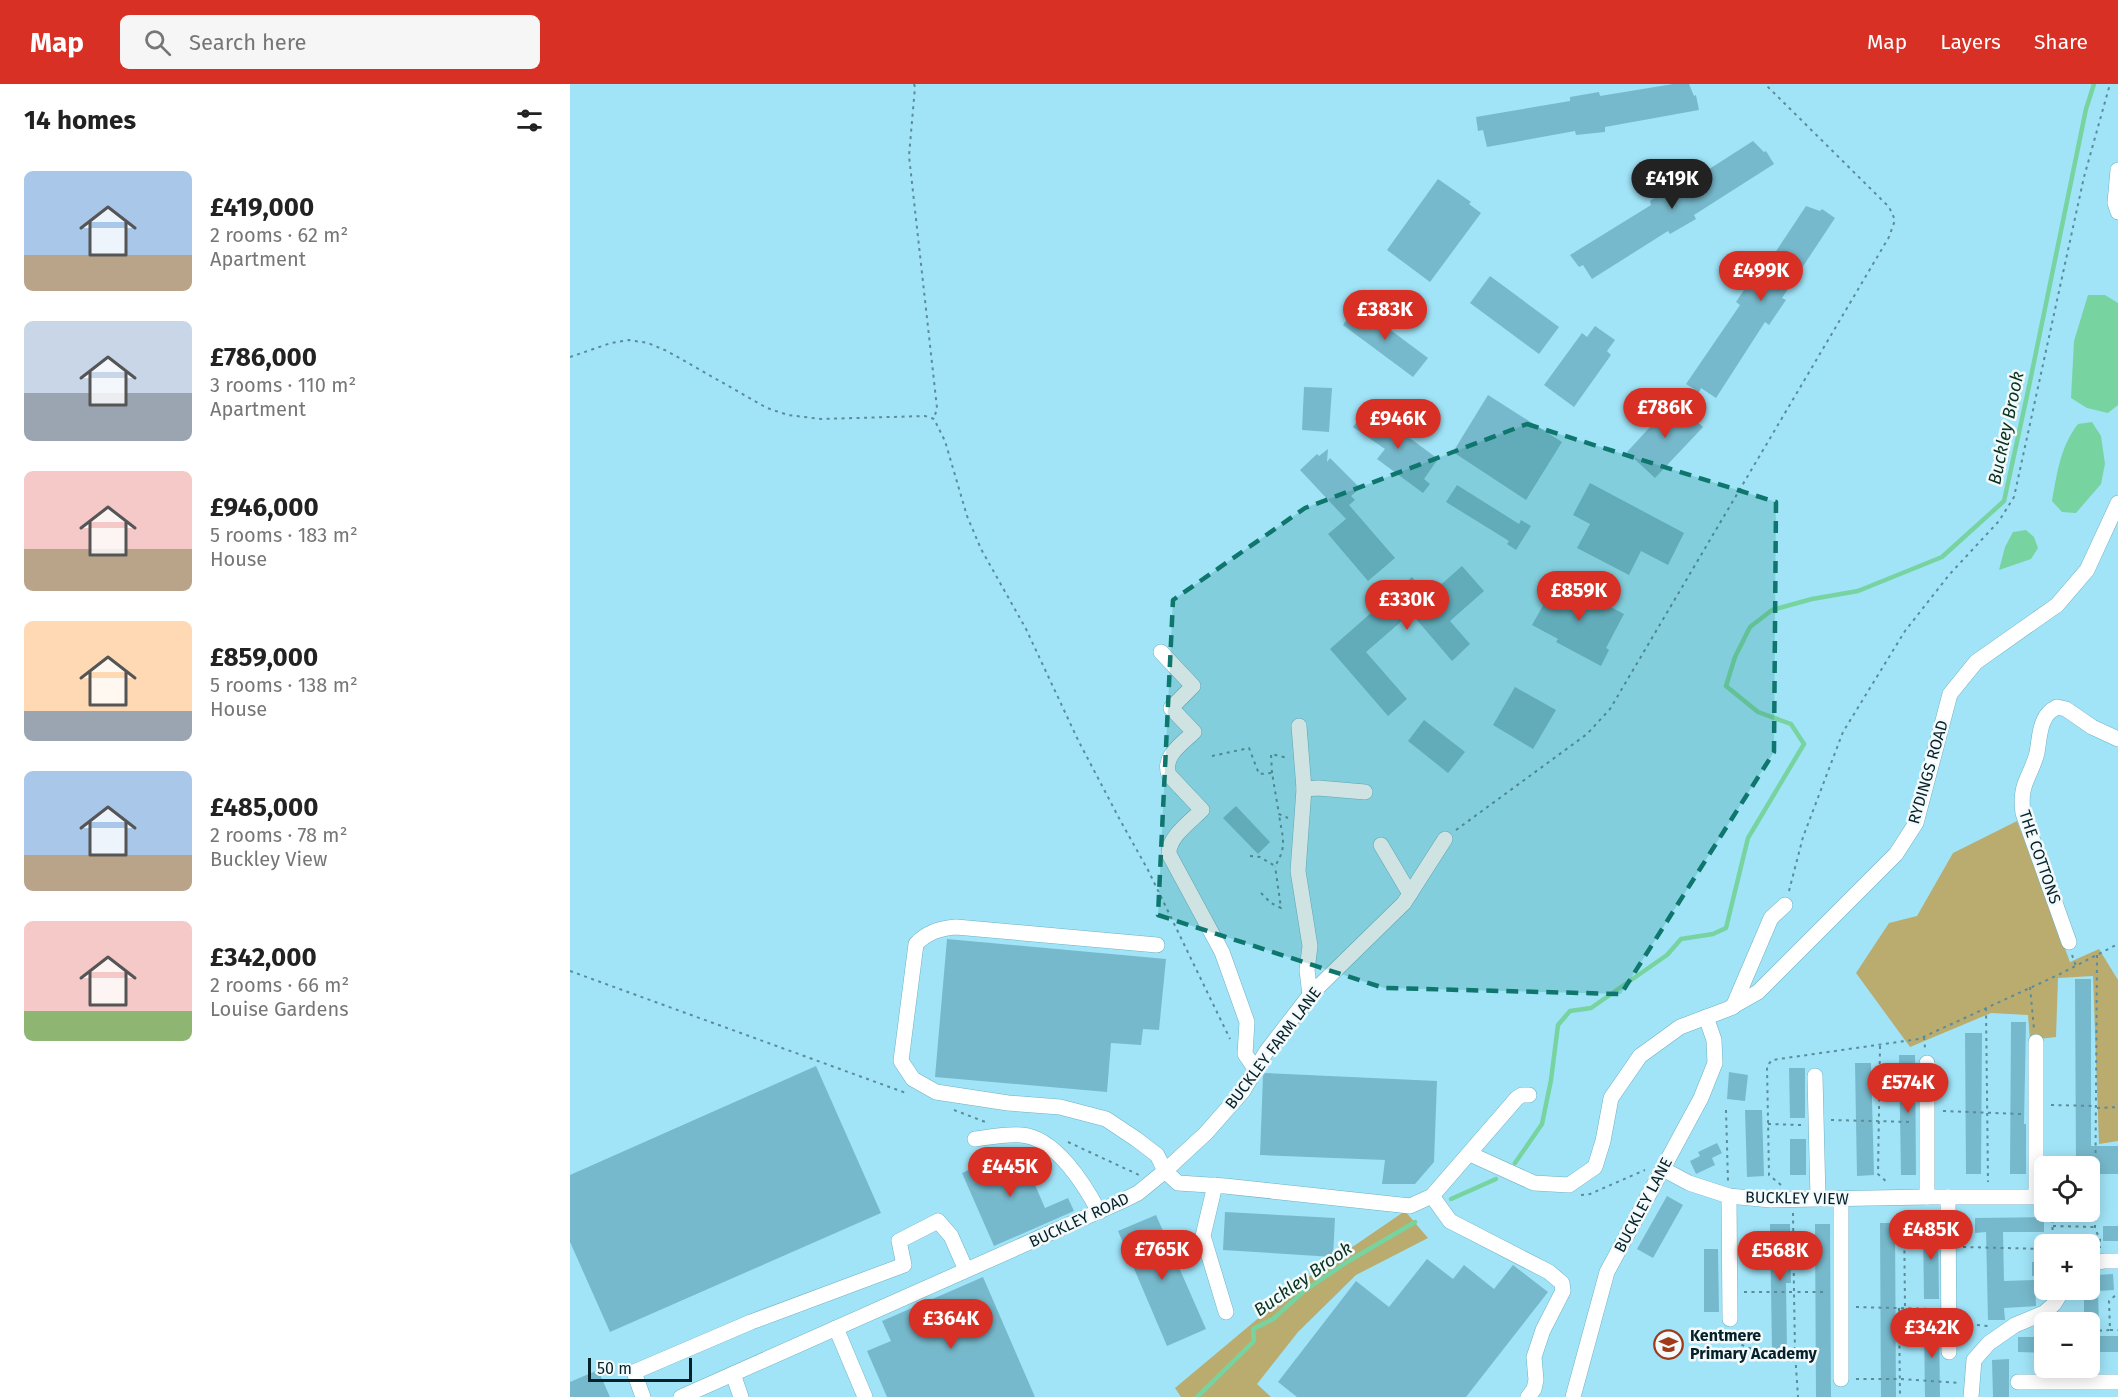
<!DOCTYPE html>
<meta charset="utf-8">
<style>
:root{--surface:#fff;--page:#f6f6f6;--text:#222;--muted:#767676;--accent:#d93025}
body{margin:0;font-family:"Fira Sans",sans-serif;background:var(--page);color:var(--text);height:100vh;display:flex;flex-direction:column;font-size:22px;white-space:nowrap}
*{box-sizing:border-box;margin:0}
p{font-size:20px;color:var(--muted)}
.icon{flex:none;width:33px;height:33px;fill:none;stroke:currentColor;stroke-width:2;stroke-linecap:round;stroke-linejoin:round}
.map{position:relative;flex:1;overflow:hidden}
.details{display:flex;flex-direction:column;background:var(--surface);width:570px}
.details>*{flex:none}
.fabs{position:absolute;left:1464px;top:1072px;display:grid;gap:12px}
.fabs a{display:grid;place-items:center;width:66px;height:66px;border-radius:9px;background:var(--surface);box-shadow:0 3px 15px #0003;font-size:30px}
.scale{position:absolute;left:18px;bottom:15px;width:104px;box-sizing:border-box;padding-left:6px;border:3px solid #052229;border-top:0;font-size:16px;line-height:21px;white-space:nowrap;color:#052229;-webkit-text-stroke:4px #f4fafc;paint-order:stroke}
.price{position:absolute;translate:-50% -51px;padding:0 14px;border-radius:21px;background:var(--accent);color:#fff;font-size:20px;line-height:39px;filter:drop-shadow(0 2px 3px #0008)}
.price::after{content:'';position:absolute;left:50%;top:36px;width:18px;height:14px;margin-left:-9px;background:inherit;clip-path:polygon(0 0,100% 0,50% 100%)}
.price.on{background:#222;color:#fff}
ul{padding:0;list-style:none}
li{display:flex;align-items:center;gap:18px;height:150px;padding:0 24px}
li span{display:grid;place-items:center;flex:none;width:168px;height:120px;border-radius:9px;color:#555}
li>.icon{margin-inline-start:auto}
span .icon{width:72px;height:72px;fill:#fffc;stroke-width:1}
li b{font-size:26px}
h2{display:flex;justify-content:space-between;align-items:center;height:72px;padding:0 24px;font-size:26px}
header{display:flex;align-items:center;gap:36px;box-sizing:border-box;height:84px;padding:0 30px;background:var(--accent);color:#fff}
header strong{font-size:28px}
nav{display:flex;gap:33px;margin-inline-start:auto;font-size:21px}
.search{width:420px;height:54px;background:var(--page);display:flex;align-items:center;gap:15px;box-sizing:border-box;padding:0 21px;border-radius:9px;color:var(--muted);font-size:22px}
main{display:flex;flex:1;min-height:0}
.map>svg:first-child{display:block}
.green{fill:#b9ac6e}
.water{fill:#77d4a0}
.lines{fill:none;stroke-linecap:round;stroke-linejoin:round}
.stream{stroke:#77d4a0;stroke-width:4.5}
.building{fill:#77b9cc}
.minor-casing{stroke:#6fb1c4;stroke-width:16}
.path{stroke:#5a8c9a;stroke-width:2;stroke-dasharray:3 4.5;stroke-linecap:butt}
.minor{stroke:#fff;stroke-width:15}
.marked{fill:#0f766e;fill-opacity:0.2;stroke:#0f766e;stroke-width:4.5;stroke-dasharray:12 8;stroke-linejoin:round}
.labels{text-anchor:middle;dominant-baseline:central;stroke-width:5;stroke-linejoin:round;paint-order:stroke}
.street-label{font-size:16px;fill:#052229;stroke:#f4fafc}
.poi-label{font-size:16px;font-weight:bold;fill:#052229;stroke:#f4fafc;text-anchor:start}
.water-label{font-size:18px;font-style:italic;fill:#09331f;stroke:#f4fafc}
</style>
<header>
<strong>Map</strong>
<div class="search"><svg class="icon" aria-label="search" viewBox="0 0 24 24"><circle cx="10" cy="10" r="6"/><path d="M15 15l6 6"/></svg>Search here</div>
<nav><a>Map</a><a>Layers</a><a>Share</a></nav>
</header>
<main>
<section class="details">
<h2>14 homes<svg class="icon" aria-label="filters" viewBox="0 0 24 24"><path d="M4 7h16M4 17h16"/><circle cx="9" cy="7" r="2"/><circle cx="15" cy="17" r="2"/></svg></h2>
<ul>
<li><span style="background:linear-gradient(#a9c7e8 70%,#b9a48a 0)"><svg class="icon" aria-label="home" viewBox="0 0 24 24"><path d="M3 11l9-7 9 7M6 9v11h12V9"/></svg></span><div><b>£419,000</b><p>2 rooms · 62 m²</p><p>Apartment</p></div></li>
<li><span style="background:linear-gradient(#c9d6e8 60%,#9aa5b1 0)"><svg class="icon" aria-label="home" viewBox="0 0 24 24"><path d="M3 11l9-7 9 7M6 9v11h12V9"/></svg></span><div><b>£786,000</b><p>3 rooms · 110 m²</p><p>Apartment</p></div></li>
<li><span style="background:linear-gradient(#f6c9c9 65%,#b9a48a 0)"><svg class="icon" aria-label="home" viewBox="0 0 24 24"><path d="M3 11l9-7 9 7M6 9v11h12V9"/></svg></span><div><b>£946,000</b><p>5 rooms · 183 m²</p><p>House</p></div></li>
<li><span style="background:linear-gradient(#ffd9b3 75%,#9aa5b1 0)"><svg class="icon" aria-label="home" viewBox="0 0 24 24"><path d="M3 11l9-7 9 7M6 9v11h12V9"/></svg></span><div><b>£859,000</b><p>5 rooms · 138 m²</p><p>House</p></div></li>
<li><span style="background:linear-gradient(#a9c7e8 70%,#b9a48a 0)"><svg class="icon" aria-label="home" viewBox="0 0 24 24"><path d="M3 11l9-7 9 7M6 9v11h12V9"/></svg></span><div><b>£485,000</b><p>2 rooms · 78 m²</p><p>Buckley View</p></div></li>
<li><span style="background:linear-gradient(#f6c9c9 75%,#8fb573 0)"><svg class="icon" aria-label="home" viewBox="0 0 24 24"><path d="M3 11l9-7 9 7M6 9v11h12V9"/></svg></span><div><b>£342,000</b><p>2 rooms · 66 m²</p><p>Louise Gardens</p></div></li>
</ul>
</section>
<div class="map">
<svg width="1548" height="1313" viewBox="0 0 1548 1313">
<rect width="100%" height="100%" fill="#a1e4f8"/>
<g class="green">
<path d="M1447,737l53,141 29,-13 19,31v161l-19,3 -6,-168 -35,2 -2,59 -26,3 -2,-25 -37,-2 -81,34 -54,-74 33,-50 28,-7 36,-63z"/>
<path d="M835,1127l23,27 -72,37 -58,57 -41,52 14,13h-90l-6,-9 129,-108z"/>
</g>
<g class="water">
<path d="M1518,211h17l13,8v102l-10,8 -21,-5 -16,-10 3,-57z"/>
<path d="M1522,338l9,14 4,28 -4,20 -25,29 -14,-1 -10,-11c5,-27 8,-54 26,-77z"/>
<path d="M1456,446l8,7 4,11 -7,11 -32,11 6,-23 8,-15z"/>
</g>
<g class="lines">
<g class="stream">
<path d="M945,1079l27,-39 9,-44 7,-55 12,-14 21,-3 76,-53 14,-16 32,-5 13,-6 22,-90 56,-94 -13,-20 -33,-12 -32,-26 9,-29 15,-30 22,-17 40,-11 46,-8 84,-34 62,-56 24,-110 58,-282 8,-25"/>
<path d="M881,1115l45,-20"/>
<path d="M627,1313l57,-56 -1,-12 20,-10 31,-28 43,-29 68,-40"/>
</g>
</g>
<g class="building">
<path d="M1103,0h16l5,12 2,-1 3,15 -94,17v5l-29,3 -1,-4 -88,16 -4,-17 -5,1 -2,-14 94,-16v-4l29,-5 1,4z"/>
<path d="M1183,57l11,11 2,-1 8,13 -80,51 2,4 -26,15 -2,-3 -76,48 -9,-14 -4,2 -9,-12 81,-50 -1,-4 24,-16 4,4z"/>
<path d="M868,95l33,23 -2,2 12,9 -51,69 -43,-32z"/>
<path d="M1236,122l14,5 2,-2 13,9 -53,80 4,2 -17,25 -4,-3 -49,76 -15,-10 -2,4 -13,-8 54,-79 -4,-3 16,-24 5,2z"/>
<path d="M920,192l69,51 -20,27 -69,-51z"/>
<path d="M787,221l71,53 -15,19 -70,-52z"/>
<path d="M1025,242l20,14 -8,11 4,4 -37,52 -30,-22 38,-52 5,4z"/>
<path d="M734,303l28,1 -3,44 -27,-2z"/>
<path d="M918,311l74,47 -36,58 -73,-48z"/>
<path d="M1104,317l29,26 -48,51 -28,-26z"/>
<path d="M798,323l70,52 -14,20 6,5 -7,9 -46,-34 8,-10 -32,-22z"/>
<path d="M758,365l-1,13 3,-4 30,30 -9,8 4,4 -6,5 46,53 -27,23 -40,-47 18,-15 -46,-49 17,-16 2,2z"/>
<path d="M1020,399l94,50 -16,32 -27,-14 -12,24 -52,-27 13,-24 -17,-9z"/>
<path d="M887,401l62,39 2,-4 10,6 -15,24 -9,-6 2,-3 -63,-39z"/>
<path d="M892,482l22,25 -34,30 20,23 -18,17 -41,-48 -45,39 41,47 -19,17 -58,-67 82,-72 16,19z"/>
<path d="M988,495l66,35 -18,34 3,2 -8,16 -45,-24 2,-3 -26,-14z"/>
<path d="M945,603l41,23 -23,39 -40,-24z"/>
<path d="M854,636l41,32 -17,21 -40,-32z"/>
<path d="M666,722l34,36 -12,12 -35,-36z"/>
<path d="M377,855l219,20 -7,71 -16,-1 -2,16 -30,-2 -4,49 -172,-15z"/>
<path d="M1505,895h16v167h27v28h-28v-7h-14z"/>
<path d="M1441,938h15l-2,102h2v50h-16z"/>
<path d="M1395,949h17l-1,141h-15z"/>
<path d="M1329,971h16l1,120h-15z"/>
<path d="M1285,979h16l3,112 -17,1z"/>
<path d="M246,982l65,147 -271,119 -40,-90v-67z"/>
<path d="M1219,984h16v50h-15z"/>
<path d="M1159,988l19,3 -3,26 -18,-2z"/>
<path d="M695,989l172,8 -3,81 -19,22h-33l3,-24 -125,-5 3,-79z"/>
<path d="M1175,1026h17l2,66 -17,1z"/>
<rect x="1220" y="1055" width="16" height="36"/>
<path d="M1147,1059l5,10 -10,5 3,7 -19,9 -6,-13 10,-5 -2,-4z"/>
<path d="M449,1064l26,60 23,-10 6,13 -80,35 -32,-73z"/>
<path d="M1097,1112l16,9 -30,53 -16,-9z"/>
<path d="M655,1128l110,6 -2,39 -110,-7z"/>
<path d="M586,1131l50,114 -39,17 -49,-115z"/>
<path d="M1474,1133v15h-41l1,49 31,-1 1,26 -32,2 1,12h-17l-2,-88 -11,1v-15z"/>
<path d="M1368,1138l1,77h-15l-1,-76z"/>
<path d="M1310,1139h15l1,174h-15z"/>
<path d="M1200,1140h20l1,59h-5l1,66 -15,1z"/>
<path d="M1245,1140h15l1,173h-15z"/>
<rect x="1533" y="1142" width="15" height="15"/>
<path d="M1134,1165h14l1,63h-15z"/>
<path d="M857,1175l26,20 11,-14 30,24 19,-24 35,27 -82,105h-169l-19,-15 78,-101 33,26z"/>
<rect x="1462" y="1178" width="12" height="14"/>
<path d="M1543,1190l1,16 -16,1 -1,-16z"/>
<path d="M413,1193l52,120h-148l-20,-46 24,-10 -9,-20z"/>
<path d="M1514,1211h14l1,28h-15z"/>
<path d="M1369,1237l1,76h-15l-1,-75z"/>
<rect x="1524" y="1252" width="24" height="16"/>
<path d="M1448,1253h26v16l-26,-1z"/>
<path d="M1439,1275v38h-16l-1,-37z"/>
<path d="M28,1286l12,27h-40v-15z"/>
</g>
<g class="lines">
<defs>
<g id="minor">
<path d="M1548,86l-3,33 3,9"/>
<path d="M591,568l32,34 -22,22 23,24c-12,12 -32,24 -25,43l33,35c-11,11 -34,27 -33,44l53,98 25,70 -2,32 11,16"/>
<path d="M729,642l5,63 -6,82 12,75 -3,24 3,25"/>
<path d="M734,705l14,-1 47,4"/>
<path d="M811,761l29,49"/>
<path d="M1499,858l-46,-129c-4,-30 7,-34 14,-60 2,-11 2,-23 7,-33 3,-7 7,-10 13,-13l9,2 26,18 26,12"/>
<path d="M587,861l-201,-18c-16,1 -29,5 -40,17l-15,117 12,18 23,13 72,11 52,4 46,12 30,20 21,16 8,16 41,-38 37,-42 23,-39 44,-57 94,-92 41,-64"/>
<path d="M1163,923l38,-89 14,-13"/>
<path d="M1466,958v155"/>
<path d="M1245,992l3,122"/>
<path d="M405,1055c15,-2 31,-5 46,-4 34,2 64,50 78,77"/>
<path d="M900,1070l64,29 35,2 26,-18 8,-26 8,-43 29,-42 40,-29 48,-18 30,-17 138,-138 20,-31 34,-129 26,-32 81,-57 30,-35 31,-67"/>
<path d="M1093,1085l26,14 40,13 42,4 156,-3h117"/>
<path d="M645,1101l-12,51 23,76"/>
<path d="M862,1112l18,25 99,51 13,11 1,8 -20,39 -9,27 2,23 -2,9 -6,8"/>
<path d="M1159,1112l1,123"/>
<path d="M1357,1113v-134"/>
<path d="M1378,1113l1,155"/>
<path d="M1271,1116v179"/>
<path d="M1520,1180l14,-3h14"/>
<path d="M266,1244l29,69"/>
<path d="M163,1290l8,23"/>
<path d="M1448,1298h100"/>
<path d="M73,1313l-9,-25 117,-50 153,-57 -5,-24 39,-20 13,15 15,34"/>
<path d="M111,1313l441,-196 16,-8 27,-22 13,12 47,3 185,20 22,-10 85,-98 5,-3h7"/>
<path d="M1003,1313l34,-125 94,-174 14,-35 -1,-23 -8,-23"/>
<path d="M1401,1313l3,-37 15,-17 26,-18 29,-12 10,-9 9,-14"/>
</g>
</defs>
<use href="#minor" class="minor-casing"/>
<g class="path">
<path d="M344,0l1,3 -6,69 28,252 -3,11"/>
<path d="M0,273l41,-14 18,-3 19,3 19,8 100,57 21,7 33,4 104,-3 9,3 11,22 22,75 14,33 45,80 52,111 42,80 28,50 82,169"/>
<path d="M642,672l37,-8 10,26 13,-1 7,41 9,4"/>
<path d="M702,689l-1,-19 17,4"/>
<path d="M886,746l131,-96 23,-25 279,-472 6,-17 -6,-13 -124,-123"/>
<path d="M680,772l10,1 15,9c13,-20 7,-29 4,-52"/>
<path d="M1219,807l14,-54 40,-105 62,-101 44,-56 50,-54 15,-24 70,-320 26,-93"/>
<path d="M691,809l10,10 10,5 -6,-42"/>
<path d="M1502,871l4,11"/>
<path d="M1527,871l-2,274 5,10v9"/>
<path d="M0,887l336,122"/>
<path d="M1460,903l4,42"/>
<path d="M1416,924l2,174"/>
<path d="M1354,953l1,11"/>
<path d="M1310,962l-2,128 10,9"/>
<path d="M1481,1021l45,1"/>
<path d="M1527,1024l21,-1"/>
<path d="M384,1026l34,13"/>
<path d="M1156,1026l2,72"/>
<path d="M1373,1027l78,3"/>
<path d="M1261,1036l81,2"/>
<path d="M1198,1040l33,1"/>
<path d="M498,1058l71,33"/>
<path d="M1211,1101l-12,-10 -2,-109 5,-6 147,-21 139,-64 60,-31"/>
<path d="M1011,1111l9,-1 55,-24"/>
<path d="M1223,1129l1,79h32"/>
<path d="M1334,1129l1,95"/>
<path d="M1483,1142l42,1"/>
<path d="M1482,1161l1,-33"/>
<path d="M1393,1163l81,2"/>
<path d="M1174,1208h50l1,59"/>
<path d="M1286,1223l78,2"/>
<path d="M1329,1224l1,89"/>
<path d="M1392,1240l27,2"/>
<path d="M1520,1241v6l20,-1 -1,-29 9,-8"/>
<path d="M1540,1246h8"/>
<path d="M1520,1247l2,36"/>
<path d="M1161,1250c12,21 43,16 64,18l3,45"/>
<path d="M1286,1295h44l59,4"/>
</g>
<use href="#minor" class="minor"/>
</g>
<path class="marked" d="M957,340l249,78 -2,250 -153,242 -237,-6 -226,-73 15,-315 132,-92z"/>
<defs>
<symbol id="school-ring" viewBox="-11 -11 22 22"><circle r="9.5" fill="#f4fafc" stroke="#a13a18" stroke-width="1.5"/><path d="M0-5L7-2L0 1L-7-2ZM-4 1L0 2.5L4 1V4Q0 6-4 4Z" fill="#a13a18"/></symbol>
</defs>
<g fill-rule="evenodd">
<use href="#school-ring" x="1082" y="1244" width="33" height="33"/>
</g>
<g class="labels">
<g class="street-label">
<text transform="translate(1358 688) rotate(-74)">RYDINGS ROAD</text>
<text transform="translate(1470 773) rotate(71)">THE COTTONS</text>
<text transform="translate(703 964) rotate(-53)">BUCKLEY FARM LANE</text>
<text transform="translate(1227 1114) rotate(1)">BUCKLEY VIEW</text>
<text transform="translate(1073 1121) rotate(-62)">BUCKLEY LANE</text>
<text transform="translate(509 1136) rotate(-25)">BUCKLEY ROAD</text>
</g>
<g class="poi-label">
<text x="1120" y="1251">Kentmere<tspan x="1120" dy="18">Primary Academy</tspan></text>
</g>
<g class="water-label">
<text transform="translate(1436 344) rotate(-78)">Buckley Brook</text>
<text transform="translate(733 1195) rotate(-35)">Buckley Brook</text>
</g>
</g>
</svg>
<div class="fabs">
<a><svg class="icon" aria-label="locate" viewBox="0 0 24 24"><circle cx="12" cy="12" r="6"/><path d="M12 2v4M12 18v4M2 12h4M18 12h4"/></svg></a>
<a>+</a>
<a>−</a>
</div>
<div class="scale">50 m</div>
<b class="price on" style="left:1102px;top:126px">£419K</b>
<b class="price" style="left:1191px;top:218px">£499K</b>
<b class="price" style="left:815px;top:257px">£383K</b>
<b class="price" style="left:1095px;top:355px">£786K</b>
<b class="price" style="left:828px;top:366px">£946K</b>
<b class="price" style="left:1009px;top:538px">£859K</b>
<b class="price" style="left:837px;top:547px">£330K</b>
<b class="price" style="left:1338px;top:1030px">£574K</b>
<b class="price" style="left:440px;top:1114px">£445K</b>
<b class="price" style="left:1361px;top:1177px">£485K</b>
<b class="price" style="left:592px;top:1197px">£765K</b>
<b class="price" style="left:1210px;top:1198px">£568K</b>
<b class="price" style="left:381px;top:1266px">£364K</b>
<b class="price" style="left:1362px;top:1275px">£342K</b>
</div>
</main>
